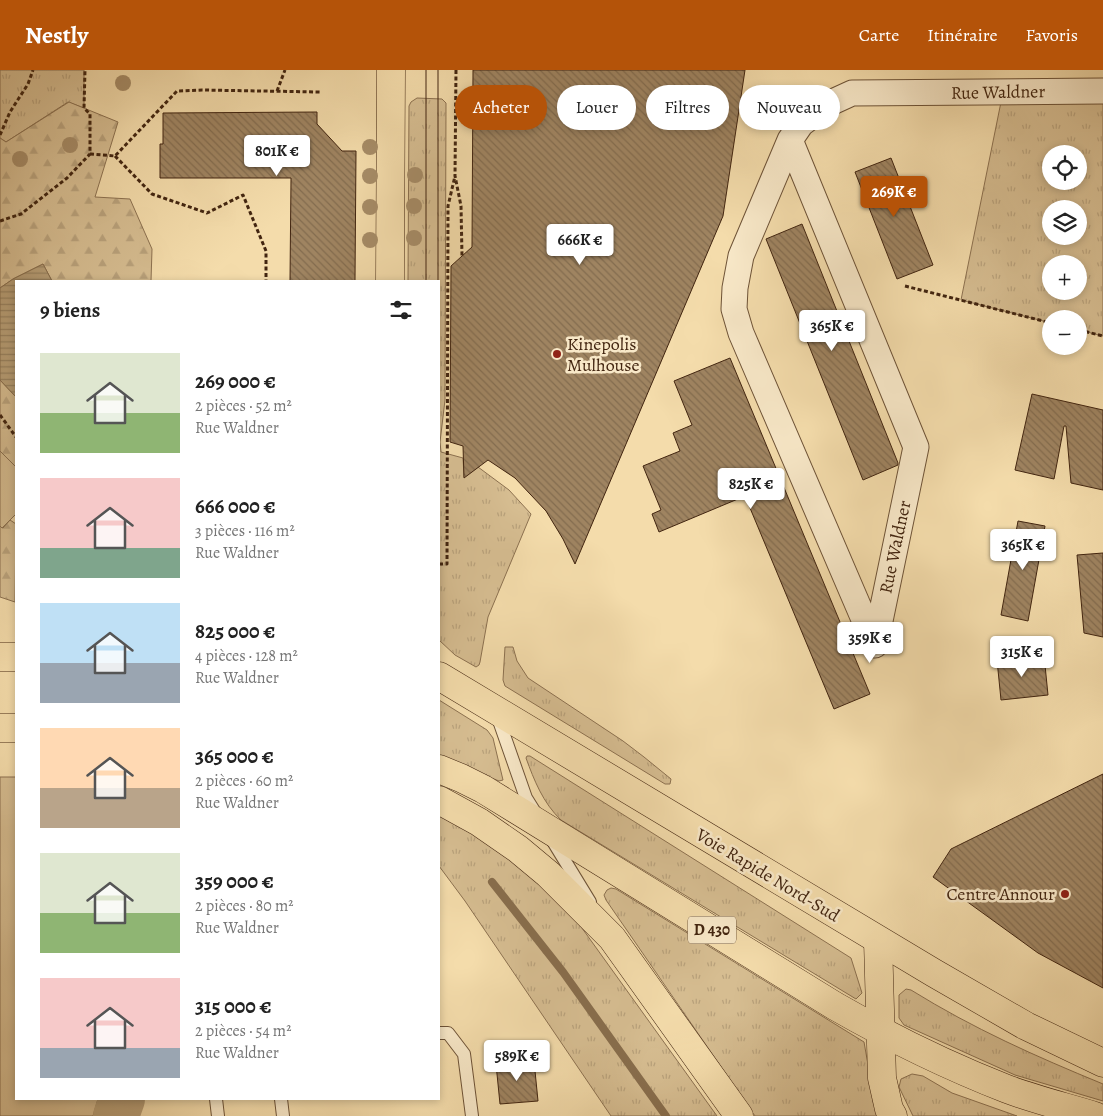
<!DOCTYPE html>
<html lang="fr">
<meta charset="utf-8">
<style>
:root{--surface:#fff;--page:#f6f6f6;--text:#222;--muted:#767676;--accent:#b45309}
body{margin:0;font-family:Alegreya,serif;background:var(--page);color:var(--text);height:100vh;display:flex;flex-direction:column;font-size:19px;white-space:nowrap}
*{box-sizing:border-box;margin:0}
p{font-size:16px;color:var(--muted)}
.icon{flex:none;width:28px;height:28px;fill:none;stroke:currentColor;stroke-width:2;stroke-linecap:round;stroke-linejoin:round}
.map{position:relative;flex:1;overflow:hidden}
.details{position:absolute;left:15px;top:210px;width:425px;height:820px;display:flex;flex-direction:column;background:var(--surface);border-radius:0px;box-shadow:0 2px 8px #0003}
.details>*{flex:none}
.banner{position:absolute;left:455px;top:15px;width:475px;height:45px;display:flex;gap:10px}
.tools{position:absolute;left:1042px;top:75px;display:grid;gap:10px}
.tools a{display:grid;place-items:center;width:45px;height:45px;border-radius:50%;background:var(--surface);box-shadow:0 2px 8px #0003;font-size:25px}
.price{position:absolute;translate:-50% -42px;padding:0 11px;border-radius:5px;background:#fff;color:#222;font-size:16px;line-height:32px;filter:drop-shadow(0 1px 2px #0008)}
.price::after{content:'';position:absolute;left:50%;top:30px;width:15px;height:11px;margin-left:-8px;background:inherit;clip-path:polygon(0 0,100% 0,50% 100%)}
.price.current{background:var(--accent);color:#fff}
ul{padding:0;list-style:none}
li{display:flex;align-items:center;gap:15px;height:125px;padding:0 25px}
li span{display:grid;place-items:center;flex:none;width:140px;height:100px;border-radius:0px;color:#555}
li>.icon{margin-inline-start:auto}
span .icon{width:60px;height:60px;fill:#fffc;stroke-width:1}
li b{font-size:21px}
h2{display:flex;justify-content:space-between;align-items:center;height:60px;padding:0 25px;font-size:21px}
.chip{padding:0 18px;border-radius:22px;background:var(--surface);box-shadow:0 2px 8px #0003;font-size:18px;line-height:45px}
.chip.current{background:var(--accent);color:#fff}
header{display:flex;align-items:center;gap:30px;box-sizing:border-box;height:70px;padding:0 25px;background:var(--accent);color:#fff}
header strong{font-size:24px}
nav{display:flex;gap:28px;margin-inline-start:auto;font-size:18px}
.map>svg:first-child{display:block}
.grass{fill:url(#grass-tufts);stroke:#8c7150;fill-rule:evenodd}
.forest{fill:url(#forest-firs);stroke:#8c7150}
.garden{fill:#d6bd91;stroke:#8c7150}
.water{fill:url(#water-rules);stroke:#886e4d}
.lines{fill:none;stroke-linecap:round;stroke-linejoin:round}
.stream{stroke:#886e4d;stroke-width:8}
.river{stroke:#b79e76;stroke-width:46}
.building{fill:url(#building-back-hatch);stroke:#422510}
.service-casing{stroke:#6e5337;stroke-width:14}
.minor-casing{stroke:#6e5337;stroke-width:27}
.primary-casing{stroke:#422510;stroke-width:29}
.trunk-casing{stroke:#422510;stroke-width:29}
.motorway-casing{stroke:#422510;stroke-width:29}
.path{stroke:#422510;stroke-width:3;stroke-dasharray:4 2.5;stroke-linecap:butt}
.service{stroke:#f8e8c8;stroke-width:12}
.minor{stroke:#f8e8c8;stroke-width:25}
.primary{stroke:#f4dcab;stroke-width:28}
.trunk{stroke:#f4dcab;stroke-width:28}
.motorway{stroke:#f4dcab;stroke-width:28}
.tram{stroke:#422510;stroke-width:1}
.tree{fill:#a68c67}
.poi-dot{fill:#8f2418;stroke:#f8e8c8;stroke-width:2}
.labels{text-anchor:middle;dominant-baseline:central;stroke-width:5;stroke-linejoin:round;paint-order:stroke}
.shield{fill:#f8e8c8;stroke:#796047;stroke-width:1}
.shield-label{font-size:16px;font-weight:bold;fill:#422510}
.street-label{font-size:18px;fill:#422510;stroke:#f8e8c8}
.poi-label{font-size:18px;fill:#422510;stroke:#f8e8c8;text-anchor:start}
</style>
<header>
<strong>Nestly</strong>
<nav><a>Carte</a><a>Itinéraire</a><a>Favoris</a></nav>
</header>
<div class="map">
<svg width="1103" height="1046" viewBox="0 0 1103 1046">
<defs>
<pattern id="grass-tufts" width="24" height="20" patternUnits="userSpaceOnUse" patternTransform="scale(1.25)"><rect width="24" height="20" fill="#d6bd91"/><path d="M3 7l-1-3M5 7V3M7 7l1-3M15 17l-1-3M17 17v-4M19 17l1-3" fill="none" stroke="#b9a27c"/></pattern>
<pattern id="forest-firs" width="22" height="20" patternUnits="userSpaceOnUse" patternTransform="scale(1.25)"><rect width="22" height="20" fill="#d6bd91"/><path d="M5 1l3.5 6h-7zM16 11l3.5 6h-7z" fill="#b9a27c"/></pattern>
<pattern id="water-rules" width="6" height="5" patternUnits="userSpaceOnUse" patternTransform="scale(1.25)"><rect width="6" height="5" fill="#b79e76"/><path d="M0 2.5h6" fill="none" stroke="#96815f"/></pattern>
<pattern id="building-back-hatch" width="6" height="6" patternUnits="userSpaceOnUse" patternTransform="scale(1.25)"><rect width="6" height="6" fill="#9f8461"/><path d="M-1 5l2 2M0 0l6 6M5-1l2 2" fill="none" stroke="#836c4f"/></pattern>
</defs>
<rect width="100%" height="100%" fill="#f4dcab"/>
<filter id="stains"><feTurbulence type="fractalNoise" baseFrequency=".004" numOctaves="4"/><feColorMatrix values="0 0 0 0 .2 0 0 0 0 .09 0 0 0 0 .02 0 0 0 .5 -.17"/></filter>
<radialGradient id="worn" r=".72"><stop offset=".6" stop-color="#630" stop-opacity="0"/><stop offset="1" stop-color="#630" stop-opacity=".3"/></radialGradient>
<g class="grass">
<path d="M0,0h84v38l-16,-6 -62,40 -6,-4z"/>
<path d="M417,28l25,1 4,4 -1,297 -5,42 1,10 22,6 1,19 14,-10 31,23 22,24 -43,103 -8,45 -1,3 -3,2 -21,-12 -16,-15v-359h-31l1,-175 2,-4z"/>
<path d="M1001,32l102,1v233l-24,-6v-11h-28v4l-90,-23zM1051,84h28v27h-28zM1051,139h28v27h-28zM1051,194h28v27h-28z"/>
<path d="M505,577h8l4,14 11,17 95,63 21,16 27,22 -1,5h-5l-160,-98 -2,-6z"/>
<path d="M439,630l48,30 6,8 10,42 -4,1 -60,-25z"/>
<path d="M527,686h3l321,202 11,35 -6,6 -295,-179c-18,-17 -27,-40 -35,-62z"/>
<path d="M439,739l64,39 66,62 148,206h-106l-146,-215 -26,-35z"/>
<path d="M611,818l5,1 248,153 13,74h-122l-149,-216 -2,-5 3,-5z"/>
<path d="M906,919l5,1c63,39 124,66 192,94v17l-88,-26 -111,-50 -5,-7v-23z"/>
<path d="M912,1004l11,2 29,17 65,23h-104l-14,-29 2,-8z"/>
</g>
<g class="forest">
<path d="M69,32l49,20 -23,75 35,2 22,50 -1,32h-99l-9,-17 -30,15 -13,9v-150l6,4z"/>
<path d="M0,310l16,17v70l-16,-16z"/>
<path d="M10,450l6,4 -1,78 -15,-5v-71l3,2z"/>
</g>
<g class="garden">
<path d="M0,381l16,16v47l-14,14 -2,-2z"/>
<path d="M0,707h16v322h82l-5,17h-93z"/>
</g>
<path class="water" d="M43,194l9,17h-36v116l-16,-17v-92l13,-9z"/>
<g class="lines">
<path class="stream" d="M492,812l71,90 103,144"/>
<path class="river" d="M116,1046l6,-17"/>
</g>
<g class="building">
<path d="M473,0h272l-22,146 -148,348 -12,-25 -17,-28 -31,-33 -27,-18 -24,18 -1,-32 -13,-4 1,-176 21,-19z"/>
<path d="M317,42v12l25,27h14l-1,130h-65l1,-103h-131v-34h3v-31z"/>
<path d="M891,88l42,107 -36,14 -42,-107z"/>
<path d="M802,154l96,239v2l-35,15 -97,-241z"/>
<path d="M730,288l140,336 -36,15 -89,-213 -86,36 -7,-18 9,-4 -18,-44 37,-15 -7,-18 19,-8 -18,-44z"/>
<path d="M1032,324l71,16v80l-32,-7 -5,-57h-2l-10,53 -39,-9z"/>
<path d="M1018,451l27,5 -17,95 -27,-6z"/>
<path d="M1103,483v84l-19,-4 -7,-78z"/>
<path d="M1044,585l4,40 -47,5 -4,-40z"/>
<path d="M1103,704v214l-65,-35 -105,-76 18,-28z"/>
<path d="M534,991l4,40 -38,3 -4,-40z"/>
</g>
<g class="lines">
<defs>
<g id="service">
<path d="M497,645l29,83 10,16"/>
<path d="M551,768l39,64"/>
<path d="M439,963h9l16,21 8,62"/>
<path d="M216,1029l2,17"/>
<path d="M281,1029l2,17"/>
</g>
<path id="minor" d="M790,70l126,307 -41,198 -134,-312 -7,-24 1,-21 6,-32 49,-116 11,-16 27,-20 24,-11 251,-2"/>
<path id="primary" d="M390,211l1,-211"/>
<g id="trunk">
<path d="M0,587h16"/>
<path d="M439,606l495,297 92,53 77,37"/>
<path d="M0,658h16"/>
<path d="M439,699l22,9 22,11 352,217c56,32 113,60 172,83 29,11 59,18 88,27"/>
</g>
<g id="motorway">
<path d="M439,730l40,22 39,27 30,25 64,64 127,178"/>
<path d="M878,871l4,137 7,31 4,7"/>
</g>
</defs>
<use href="#service" class="service-casing"/>
<use href="#minor" class="minor-casing"/>
<use href="#primary" class="primary-casing"/>
<use href="#trunk" class="trunk-casing"/>
<use href="#motorway" class="motorway-casing"/>
<g class="path">
<path d="M456,0l-1,106 6,30 1,50"/>
<path d="M277,21l8,-21"/>
<path d="M0,65l10,-23 18,-28 5,-14"/>
<path d="M90,84l25,2 62,-65 25,-1 118,2"/>
<path d="M115,86l37,38 55,19 36,-18 23,56v30"/>
<path d="M0,151l21,-7 46,-36 23,-24v-40l-6,-6 1,-38"/>
<path d="M905,216l146,37"/>
<path d="M1079,260l24,6"/>
<path d="M0,345l16,22"/>
<path d="M439,494h8l1,-358 7,-30"/>
</g>
<use href="#service" class="service"/>
<use href="#minor" class="minor"/>
<use href="#primary" class="primary"/>
<use href="#trunk" class="trunk"/>
<use href="#motorway" class="motorway"/>
<g class="tram">
<path d="M438,0v211"/>
<path d="M426,211v-211"/>
</g>
</g>
<g class="tree">
<circle cx="123" cy="13" r="8"/>
<circle cx="70" cy="75" r="8"/>
<circle cx="370" cy="77" r="8"/>
<circle cx="20" cy="89" r="8"/>
<circle cx="415" cy="105" r="8"/>
<circle cx="370" cy="106" r="8"/>
<circle cx="414" cy="136" r="8"/>
<circle cx="370" cy="137" r="8"/>
<circle cx="414" cy="168" r="8"/>
<circle cx="370" cy="170" r="8"/>
</g>
<g class="poi-dot">
<circle cx="557" cy="284" r="5"/>
<circle cx="1065" cy="824" r="5"/>
</g>
<g class="labels">
<rect class="shield" x="688" y="846.5" width="48" height="27" rx="4"/>
<g class="shield-label">
<text x="712" y="860">D 430</text>
</g>
<g class="street-label">
<text transform="translate(998 22) rotate(-1)">Rue Waldner</text>
<text transform="translate(895 477) rotate(-78)">Rue Waldner</text>
<text transform="translate(768 805) rotate(31)">Voie Rapide Nord-Sud</text>
</g>
<g class="poi-label">
<text x="567" y="274">Kinepolis<tspan x="567" dy="21">Mulhouse</tspan></text>
<text x="1055" y="824" text-anchor="end">Centre Annour</text>
</g>
</g>
<rect width="100%" height="100%" filter="url(#stains)"/>
<rect width="100%" height="100%" fill="url(#worn)"/>
</svg>
<div class="tools">
<a><svg class="icon" aria-label="locate" viewBox="0 0 24 24"><circle cx="12" cy="12" r="6"/><path d="M12 2v4M12 18v4M2 12h4M18 12h4"/></svg></a>
<a><svg class="icon" aria-label="layers" viewBox="0 0 24 24"><path d="M12 4l9 5-9 5-9-5zM3 14l9 5 9-5"/></svg></a>
<a>+</a>
<a>−</a>
</div>
<b class="price" style="left:277px;top:107px">801K €</b>
<b class="price current" style="left:894px;top:148px">269K €</b>
<b class="price" style="left:580px;top:196px">666K €</b>
<b class="price" style="left:832px;top:282px">365K €</b>
<b class="price" style="left:751px;top:440px">825K €</b>
<b class="price" style="left:1023px;top:501px">365K €</b>
<b class="price" style="left:870px;top:594px">359K €</b>
<b class="price" style="left:1022px;top:608px">315K €</b>
<b class="price" style="left:517px;top:1012px">589K €</b>
<div class="banner">
<a class="chip current">Acheter</a>
<a class="chip">Louer</a>
<a class="chip">Filtres</a>
<a class="chip">Nouveau</a>
</div>
<section class="details">
<h2>9 biens<svg class="icon" aria-label="filters" viewBox="0 0 24 24"><path d="M4 7h16M4 17h16"/><circle cx="9" cy="7" r="2"/><circle cx="15" cy="17" r="2"/></svg></h2>
<ul>
<li><span style="background:linear-gradient(#dfe7d0 60%,#8fb573 0)"><svg class="icon" aria-label="home" viewBox="0 0 24 24"><path d="M3 11l9-7 9 7M6 9v11h12V9"/></svg></span><div><b>269 000 €</b><p>2 pièces · 52 m²</p><p>Rue Waldner</p></div></li>
<li><span style="background:linear-gradient(#f6c9c9 70%,#7fa58c 0)"><svg class="icon" aria-label="home" viewBox="0 0 24 24"><path d="M3 11l9-7 9 7M6 9v11h12V9"/></svg></span><div><b>666 000 €</b><p>3 pièces · 116 m²</p><p>Rue Waldner</p></div></li>
<li><span style="background:linear-gradient(#bfe0f5 60%,#9aa5b1 0)"><svg class="icon" aria-label="home" viewBox="0 0 24 24"><path d="M3 11l9-7 9 7M6 9v11h12V9"/></svg></span><div><b>825 000 €</b><p>4 pièces · 128 m²</p><p>Rue Waldner</p></div></li>
<li><span style="background:linear-gradient(#ffd9b3 60%,#b9a48a 0)"><svg class="icon" aria-label="home" viewBox="0 0 24 24"><path d="M3 11l9-7 9 7M6 9v11h12V9"/></svg></span><div><b>365 000 €</b><p>2 pièces · 60 m²</p><p>Rue Waldner</p></div></li>
<li><span style="background:linear-gradient(#dfe7d0 60%,#8fb573 0)"><svg class="icon" aria-label="home" viewBox="0 0 24 24"><path d="M3 11l9-7 9 7M6 9v11h12V9"/></svg></span><div><b>359 000 €</b><p>2 pièces · 80 m²</p><p>Rue Waldner</p></div></li>
<li><span style="background:linear-gradient(#f6c9c9 70%,#9aa5b1 0)"><svg class="icon" aria-label="home" viewBox="0 0 24 24"><path d="M3 11l9-7 9 7M6 9v11h12V9"/></svg></span><div><b>315 000 €</b><p>2 pièces · 54 m²</p><p>Rue Waldner</p></div></li>
</ul>
</section>
</div>
